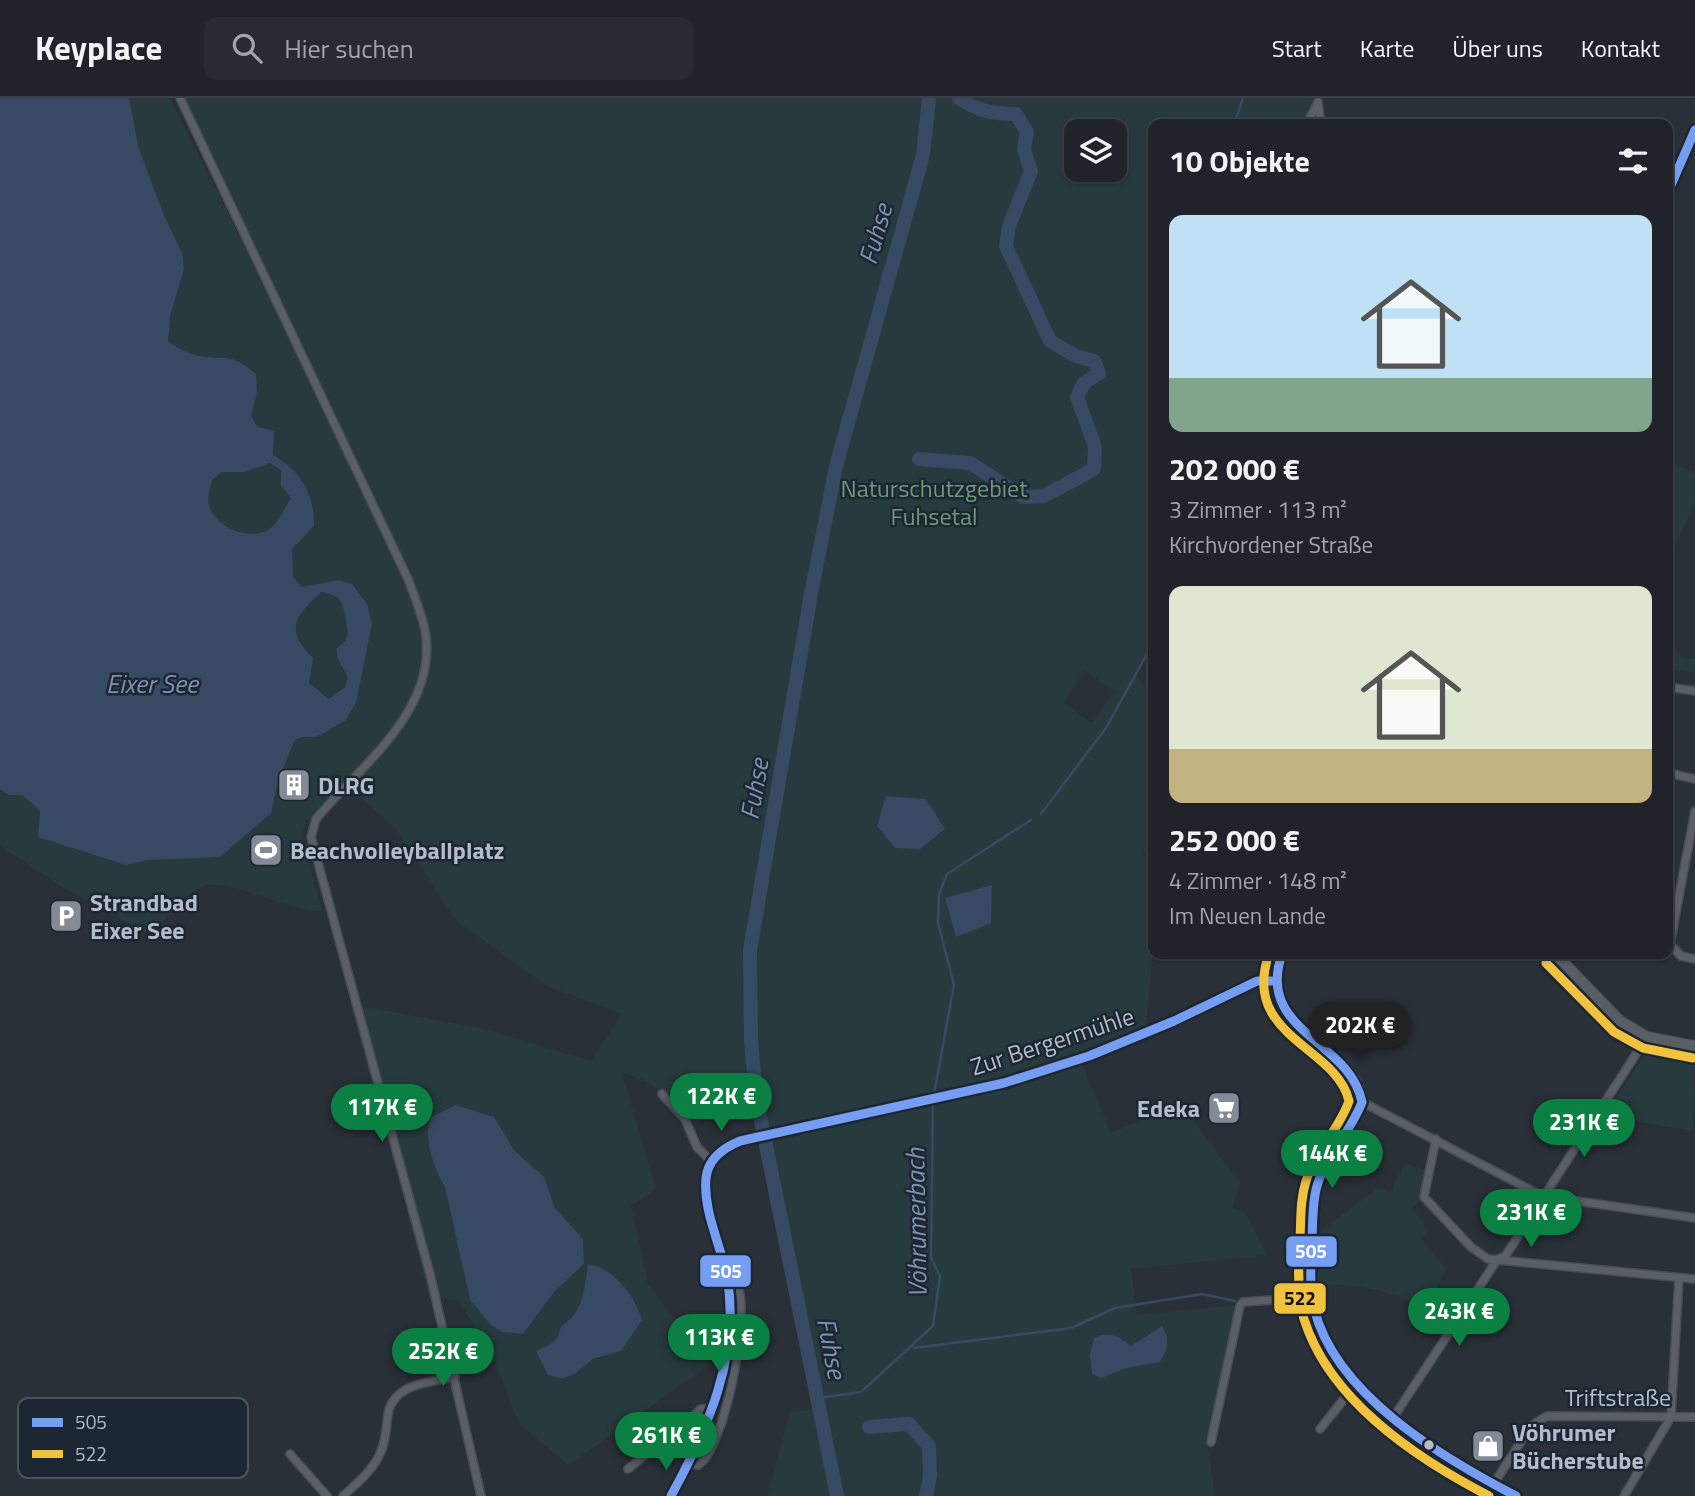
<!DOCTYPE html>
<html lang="de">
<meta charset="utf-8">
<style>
:root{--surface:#20242a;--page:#282c32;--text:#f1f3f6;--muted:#a2a4a8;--line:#3d4147;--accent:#0b8043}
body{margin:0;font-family:"Titillium Web",sans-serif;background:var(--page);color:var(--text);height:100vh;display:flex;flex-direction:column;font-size:26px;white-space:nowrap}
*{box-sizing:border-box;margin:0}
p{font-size:23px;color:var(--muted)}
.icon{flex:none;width:38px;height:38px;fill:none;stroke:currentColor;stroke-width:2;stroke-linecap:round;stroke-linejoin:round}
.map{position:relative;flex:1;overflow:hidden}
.panel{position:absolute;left:1148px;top:21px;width:525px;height:840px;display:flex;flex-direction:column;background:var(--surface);border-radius:14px;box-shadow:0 2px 5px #0004,0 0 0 2px var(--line)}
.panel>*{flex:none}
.buttons{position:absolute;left:1064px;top:21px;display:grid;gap:14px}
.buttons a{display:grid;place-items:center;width:63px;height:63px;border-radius:14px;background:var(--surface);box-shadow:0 2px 5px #0004,0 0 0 2px var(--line);font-size:35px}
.price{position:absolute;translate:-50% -60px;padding:0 16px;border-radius:24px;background:var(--accent);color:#fff;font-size:23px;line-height:46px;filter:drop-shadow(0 2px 4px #0008)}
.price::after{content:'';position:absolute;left:50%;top:42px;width:21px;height:16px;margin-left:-10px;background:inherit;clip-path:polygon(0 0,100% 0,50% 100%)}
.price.selected{background:#222;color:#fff}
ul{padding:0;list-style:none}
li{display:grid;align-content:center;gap:14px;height:371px;padding:0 21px}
li span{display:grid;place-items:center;height:217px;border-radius:14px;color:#555}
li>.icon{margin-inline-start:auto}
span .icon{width:126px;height:126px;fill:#fffc;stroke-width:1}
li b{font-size:30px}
h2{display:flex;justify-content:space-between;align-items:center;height:84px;padding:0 21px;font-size:30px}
header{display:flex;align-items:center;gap:42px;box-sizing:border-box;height:98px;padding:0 35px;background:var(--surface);border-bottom:2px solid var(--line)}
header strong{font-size:33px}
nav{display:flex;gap:38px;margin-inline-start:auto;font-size:24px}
.search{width:490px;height:63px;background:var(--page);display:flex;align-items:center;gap:18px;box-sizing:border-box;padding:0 24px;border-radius:14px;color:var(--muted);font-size:26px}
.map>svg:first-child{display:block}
.green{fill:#273a3e;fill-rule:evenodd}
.water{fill:#384963;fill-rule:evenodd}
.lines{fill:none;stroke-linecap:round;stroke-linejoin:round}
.stream{stroke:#384963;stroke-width:2.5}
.river{stroke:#384963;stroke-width:14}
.street-casing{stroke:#484c53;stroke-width:10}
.secondary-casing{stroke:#484c53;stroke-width:12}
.street{stroke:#5a5e66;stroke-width:7}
.secondary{stroke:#595d64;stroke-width:10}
.bus-1-casing{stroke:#1d2633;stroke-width:14}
.bus-2-casing{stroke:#1d2633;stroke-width:14}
.bus-1{stroke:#759ef3;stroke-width:9}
.bus-2{stroke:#f0c23d;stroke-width:9}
.bus-dot{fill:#b4bcc9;stroke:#1d2633;stroke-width:2.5}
.labels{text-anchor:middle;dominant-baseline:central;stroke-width:5;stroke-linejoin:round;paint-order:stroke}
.park-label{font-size:24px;fill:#6b9a76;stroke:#1d2633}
.poi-label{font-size:24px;font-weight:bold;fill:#b4bcc9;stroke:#1d2633;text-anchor:start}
.street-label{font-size:24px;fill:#b4bcc9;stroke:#1d2633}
.water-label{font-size:26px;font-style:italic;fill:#7c92b1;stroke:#1d2633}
.key{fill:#1d2633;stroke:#4a5360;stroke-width:2}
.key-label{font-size:19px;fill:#b4bcc9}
.line-badge{stroke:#1d2633;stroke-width:2.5}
.badge-label{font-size:19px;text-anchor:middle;font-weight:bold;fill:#fff}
.pale-badge-label{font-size:19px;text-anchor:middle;font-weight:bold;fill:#111}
</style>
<header>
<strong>Keyplace</strong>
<div class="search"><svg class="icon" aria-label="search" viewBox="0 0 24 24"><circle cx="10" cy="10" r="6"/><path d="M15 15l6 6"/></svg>Hier suchen</div>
<nav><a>Start</a><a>Karte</a><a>Über uns</a><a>Kontakt</a></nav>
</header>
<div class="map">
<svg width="1695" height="1398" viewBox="0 0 1695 1398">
<rect width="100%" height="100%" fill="#2a3038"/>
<g class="green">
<path d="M0,0h170l95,189 -82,-189h1137l-13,26h-154v519l-17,31 17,25v152l-10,3 10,12v86l-7,73 -69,27 34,81 69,-30 59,79 -6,26 13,5 21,42 -136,14 6,46 101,-10 -31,136 8,55h-448l23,-84 33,-4 -67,-337 -3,-125 -4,-3 1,128 6,37 -62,15c-19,-23 -42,-44 -72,-50l34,116 -25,17 17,78 62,80 -141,101 -50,-41 -27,-70 -34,-54 -29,-3 -29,-116 -50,-177 134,25 107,32 31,-47 -75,-28 -92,-66 -59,-91 -52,-47 -39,40 -3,15 20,74c-32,2 -102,-39 -125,-22 -17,13 -31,31 -47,46l-86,-47 -64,-42zM1076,33h39v39h-39zM1084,572l30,21 -22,32 -28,-20zM494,1019l20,33 30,27 11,31 28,31 1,25 -30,28 -31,42 -21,-2 -11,-7 -21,-25 -25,-113zM588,1166l15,94 -10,1 -17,14 -40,-22c14,-5 22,-10 25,-25 23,-13 23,-37 27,-62z"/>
<path d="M1668,363l27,12v29l-27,60z"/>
<path d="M1668,545l14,14 13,2v14l-19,-3 -8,-8z"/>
<path d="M1657,950l38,6 -2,77 -89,-15 42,-63z"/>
<path d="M1405,1065l25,8 -6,26 -12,11 17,23 -7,8 24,30 -20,42c-36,-24 -71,-26 -114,-27v-46l67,-51 11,6z"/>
</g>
<g class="water">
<path d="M0,0h129l9,48 25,67 19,40 2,16 -14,47 -2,26c9,4 21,13 31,14 29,5 29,-5 57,18l1,19 -6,22 6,12 17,4 -1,24c27,15 42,40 41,71l-22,23 1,27 8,11 39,-7 12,4 15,20 5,20 -16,79 -11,18 -9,5 -20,11h-14l-7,3 -16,37 -8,36 -51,44 -73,3 -21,5 -88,-28 2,-27 -18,-15h-13l-9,-6zM270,365l11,7v16l10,12c-6,9 -11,21 -18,28 -19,19 -62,1 -65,-25 0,-6 3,-15 4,-21l10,-8h23zM321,494c20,3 21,9 25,27 2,15 4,21 -10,30l2,10 10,18 -3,10 -16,12 -20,-16 4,-25c-29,-28 -18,-42 8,-66z"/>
<path d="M886,698l40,3 19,30 -25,20 -25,-1 -18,-22z"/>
<path d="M992,787l-1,38 -35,14 -11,-39z"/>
<path d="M456,1007l38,12 20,33 30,27 11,31 28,31 1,25 -30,28 -31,42 -21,-2 -11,-7 -21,-25 -25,-113c-12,-21 -21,-46 -15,-69z"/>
<path d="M588,1166c26,5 47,31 54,56l-21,31 -28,8 -17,14 -15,6 -13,-4 -12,-24c14,-5 22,-10 25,-25 23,-13 23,-37 27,-62z"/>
<path d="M1162,1228c8,13 6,23 -2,36l-34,6 -25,10 -9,-4 -2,-19 4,-17c15,-7 26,-2 37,8z"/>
</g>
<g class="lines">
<g class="stream">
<path d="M1234,26l9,-26"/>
<path d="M1041,716l65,-86 47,-85"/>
<path d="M934,996l20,-109 -16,-62 1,-29 8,-20 84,-54"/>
<path d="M914,1250l157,-20 44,-20 87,-14 33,7"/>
<path d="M818,1300l43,-6 72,-66 7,-50 -9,-18 2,-157"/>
</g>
<g class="river">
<path d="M919,361l51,4 53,34 21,-1 50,-27 1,-22 -18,-50 7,-14 15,-10 -5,-12 -18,-5 -26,-15 -44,-95 3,-20 22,-55 -7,-22 3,-17 -11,-18c-22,0 -39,-3 -57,-16"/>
<path d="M869,1329l40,-3 20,22 1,30 -4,20"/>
<path d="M837,1398l-81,-400 -5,-56 -1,-90 61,-356 25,-128 87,-311 6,-57"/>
</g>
<defs>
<g id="street">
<path d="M180,0l228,481c7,19 15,37 18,57 9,77 -66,130 -110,183l-5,18 119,437 51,222"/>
<path d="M1318,5l3,21"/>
<path d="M1307,26l11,-22"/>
<path d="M1668,589l27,4"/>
<path d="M1668,675l27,6"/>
<path d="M1668,844l13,14 14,3"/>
<path d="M1670,846l25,-133"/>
<path d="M662,996l23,25 12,28 14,14"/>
<path d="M1362,1004l180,94 153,22"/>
<path d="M1436,1041l-12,58 47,50 17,12 207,20"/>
<path d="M1393,1320l104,-158 9,-5 141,-218"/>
<path d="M1320,1331l37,-46"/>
<path d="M1211,1344l29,-136 3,-4 70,-5"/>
<path d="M290,1356l37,42"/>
<path d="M688,1365l10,2c26,-14 52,-148 40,-178l-11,-6"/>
<path d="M628,1371l73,-60 10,-1"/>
<path d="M1493,1387l38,-59 16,-10 148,1"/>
<path d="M343,1398c13,-12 28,-24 36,-40 7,-13 7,-28 9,-42 6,-31 42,-32 67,-37"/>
<path d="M1624,1398l47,-79 8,-139"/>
</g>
<g id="secondary">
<path d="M1668,94l27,-62"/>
<path d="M1282,856c-31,55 44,89 71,123 6,7 7,16 9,25 -9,31 -37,52 -45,84 -5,17 -4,36 -5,53 -2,25 -3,55 5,79 28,80 126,142 199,178"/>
<path d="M1555,856l65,67 27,16 48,9"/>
<path d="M671,1398c36,-63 70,-144 56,-218 -6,-29 -23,-72 -21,-99 2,-20 16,-32 34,-38l264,-58 85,-27 85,-35 83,-40h18"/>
</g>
</defs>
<use href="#street" class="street-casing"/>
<use href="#secondary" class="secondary-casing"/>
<use href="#street" class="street"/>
<use href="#secondary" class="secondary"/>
<defs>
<g id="bus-1">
<path d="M1668,94l27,-62"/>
<path d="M1282,856c-27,78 67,85 80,148 -11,30 -36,53 -45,84 -5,17 -4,36 -5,53 -1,23 -3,47 2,69 21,87 129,150 202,188"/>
<path d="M671,1398c36,-66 70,-141 56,-219 -6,-32 -24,-65 -21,-99 2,-19 17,-30 34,-37l264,-58 85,-27 85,-35 83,-40h18"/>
</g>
<g id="bus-2">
<path d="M1269,856c-29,83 68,92 80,147 -10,29 -34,50 -43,80 -6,19 -5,38 -6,58 -2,26 -3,54 4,80 25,81 113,140 185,177"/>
<path d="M1546,865l68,69 29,16 50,10"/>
</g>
</defs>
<use href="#bus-1" class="bus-1-casing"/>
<use href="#bus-2" class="bus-2-casing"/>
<use href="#bus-1" class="bus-1"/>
<use href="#bus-2" class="bus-2"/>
</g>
<defs>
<symbol id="building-square" viewBox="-11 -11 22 22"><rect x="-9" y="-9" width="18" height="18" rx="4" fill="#848b96" stroke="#1d2633"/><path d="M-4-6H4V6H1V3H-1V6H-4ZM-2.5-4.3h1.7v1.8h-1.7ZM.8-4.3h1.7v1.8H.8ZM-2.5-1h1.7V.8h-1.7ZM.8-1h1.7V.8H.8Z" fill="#fff"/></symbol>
<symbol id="stadium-square" viewBox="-11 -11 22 22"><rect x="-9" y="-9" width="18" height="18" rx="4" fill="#848b96" stroke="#1d2633"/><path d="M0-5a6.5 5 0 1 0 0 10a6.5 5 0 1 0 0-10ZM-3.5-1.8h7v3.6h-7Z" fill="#fff"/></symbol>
<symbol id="parking-square" viewBox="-11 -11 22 22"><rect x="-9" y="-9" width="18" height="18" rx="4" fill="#848b96" stroke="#1d2633"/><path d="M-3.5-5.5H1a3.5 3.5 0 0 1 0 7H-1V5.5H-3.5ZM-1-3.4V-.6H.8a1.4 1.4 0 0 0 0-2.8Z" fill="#fff"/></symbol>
<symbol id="supermarket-square" viewBox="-11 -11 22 22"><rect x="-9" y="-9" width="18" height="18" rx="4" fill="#848b96" stroke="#1d2633"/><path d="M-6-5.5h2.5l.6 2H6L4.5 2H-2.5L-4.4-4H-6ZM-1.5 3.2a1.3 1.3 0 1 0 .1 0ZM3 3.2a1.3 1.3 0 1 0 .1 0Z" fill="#fff"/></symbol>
<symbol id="shop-square" viewBox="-11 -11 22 22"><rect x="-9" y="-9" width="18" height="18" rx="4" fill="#848b96" stroke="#1d2633"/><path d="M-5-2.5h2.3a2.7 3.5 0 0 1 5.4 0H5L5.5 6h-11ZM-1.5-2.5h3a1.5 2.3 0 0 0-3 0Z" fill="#fff"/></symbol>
</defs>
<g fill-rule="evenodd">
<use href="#building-square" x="275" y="668" width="38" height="38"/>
<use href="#stadium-square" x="247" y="733" width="38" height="38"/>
<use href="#parking-square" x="47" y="799" width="38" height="38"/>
<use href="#supermarket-square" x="1205" y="991" width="38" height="38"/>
<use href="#shop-square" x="1469" y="1329" width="38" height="38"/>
</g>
<circle class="bus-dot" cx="1429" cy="1347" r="6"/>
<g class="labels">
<g class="park-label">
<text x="934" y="390">Naturschutzgebiet<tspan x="934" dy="28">Fuhsetal</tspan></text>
</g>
<g class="poi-label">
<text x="318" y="687">DLRG</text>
<text x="290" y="752">Beachvolleyballplatz</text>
<text x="90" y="804">Strandbad<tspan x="90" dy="28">Eixer See</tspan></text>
<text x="1200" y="1010" text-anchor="end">Edeka</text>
<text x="1512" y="1334">Vöhrumer<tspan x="1512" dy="28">Bücherstube</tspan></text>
</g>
<g class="street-label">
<text transform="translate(1052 943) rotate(-18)">Zur Bergermühle</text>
<text x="1618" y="1299">Triftstraße</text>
</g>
<g class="water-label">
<text transform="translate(875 136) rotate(-74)">Fuhse</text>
<text x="152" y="585">Eixer See</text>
<text transform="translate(754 691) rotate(-80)">Fuhse</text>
<text transform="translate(916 1125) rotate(-91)">Vöhrumerbach</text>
<text transform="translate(832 1250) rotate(79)">Fuhse</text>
</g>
</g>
<rect x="18" y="1300" width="230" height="80" rx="10" class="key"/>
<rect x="32" y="1320" width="31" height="9" fill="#759ef3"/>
<rect x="32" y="1352" width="31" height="8" fill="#f0c23d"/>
<g class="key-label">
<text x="75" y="1331">505</text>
<text x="75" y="1363">522</text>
</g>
<g class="line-badge">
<rect x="1285" y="1137" width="53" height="33" rx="7" fill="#759ef3"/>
<rect x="699" y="1156" width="53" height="34" rx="7" fill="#759ef3"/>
<rect x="1273" y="1184" width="54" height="33" rx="7" fill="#f0c23d"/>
</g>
<g class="badge-label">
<text x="1311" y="1160">505</text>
<text x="726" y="1180">505</text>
</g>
<g class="pale-badge-label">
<text x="1300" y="1207">522</text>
</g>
</svg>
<div class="buttons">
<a><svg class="icon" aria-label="layers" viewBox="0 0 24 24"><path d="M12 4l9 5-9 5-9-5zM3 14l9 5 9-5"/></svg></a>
</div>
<b class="price selected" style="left:1360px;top:964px">202K €</b>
<b class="price" style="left:721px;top:1035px">122K €</b>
<b class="price" style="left:382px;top:1046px">117K €</b>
<b class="price" style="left:1584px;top:1061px">231K €</b>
<b class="price" style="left:1332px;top:1092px">144K €</b>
<b class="price" style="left:1531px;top:1151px">231K €</b>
<b class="price" style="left:1459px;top:1250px">243K €</b>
<b class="price" style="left:719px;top:1276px">113K €</b>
<b class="price" style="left:443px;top:1290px">252K €</b>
<b class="price" style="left:666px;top:1374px">261K €</b>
<section class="panel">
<h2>10 Objekte<svg class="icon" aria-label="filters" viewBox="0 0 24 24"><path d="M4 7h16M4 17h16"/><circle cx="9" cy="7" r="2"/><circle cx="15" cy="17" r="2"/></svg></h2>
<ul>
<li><span style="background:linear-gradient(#bfe0f5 75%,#7fa58c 0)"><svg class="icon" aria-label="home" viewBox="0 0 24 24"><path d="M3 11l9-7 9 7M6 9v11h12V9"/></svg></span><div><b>202 000 €</b><p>3 Zimmer · 113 m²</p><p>Kirchvordener Straße</p></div></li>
<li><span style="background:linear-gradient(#dfe7d0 75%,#c2b280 0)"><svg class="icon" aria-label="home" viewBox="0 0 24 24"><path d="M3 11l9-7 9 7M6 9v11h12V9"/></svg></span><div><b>252 000 €</b><p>4 Zimmer · 148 m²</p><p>Im Neuen Lande</p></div></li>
</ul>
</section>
</div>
